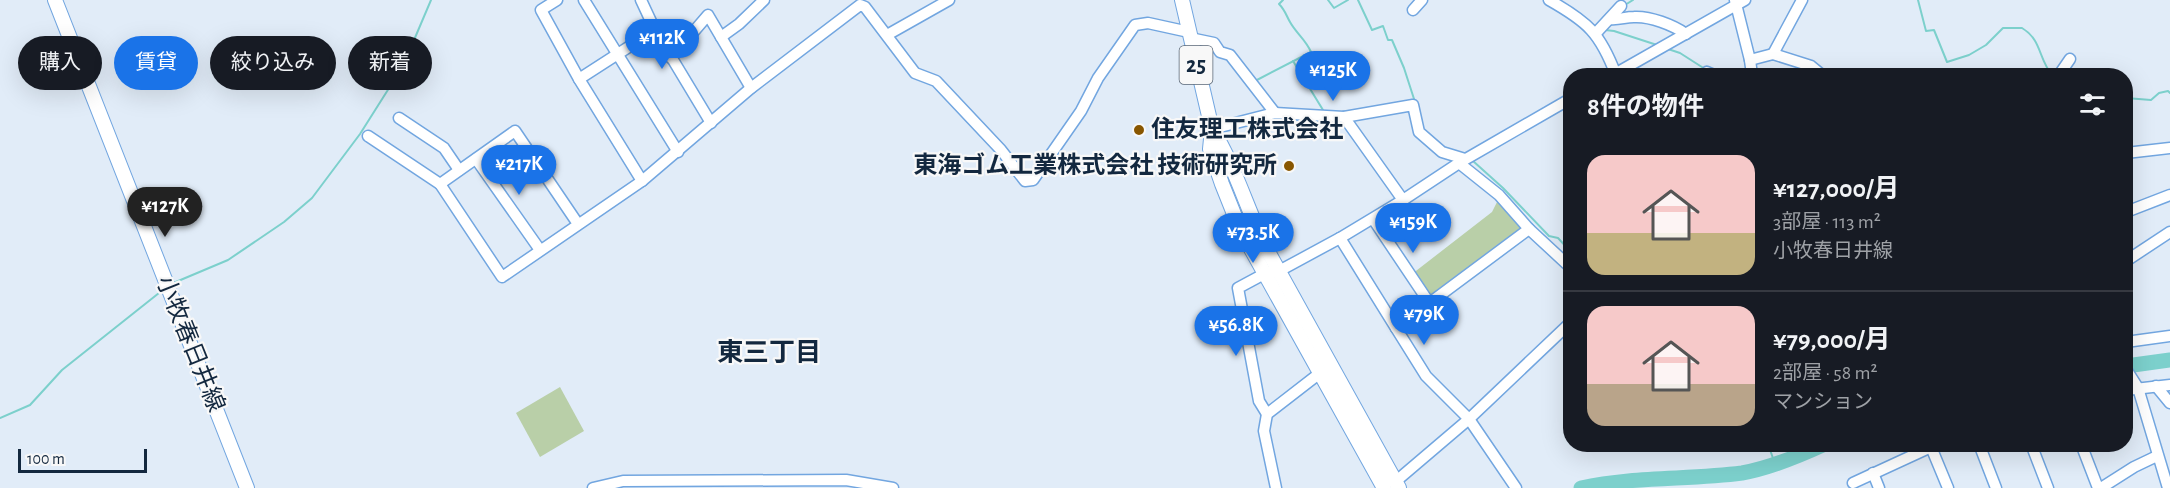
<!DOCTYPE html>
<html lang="ja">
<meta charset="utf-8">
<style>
:root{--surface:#171b24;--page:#242831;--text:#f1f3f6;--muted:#9ea1a6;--line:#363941;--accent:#1a73e8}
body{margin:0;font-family:"Alegreya Sans","Noto Sans JP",sans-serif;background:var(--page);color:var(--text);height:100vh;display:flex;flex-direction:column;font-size:22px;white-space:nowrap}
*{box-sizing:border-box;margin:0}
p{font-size:20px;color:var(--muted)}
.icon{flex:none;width:33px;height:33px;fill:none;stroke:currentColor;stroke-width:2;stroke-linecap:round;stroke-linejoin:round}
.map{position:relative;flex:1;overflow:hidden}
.panel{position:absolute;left:1563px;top:68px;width:570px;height:384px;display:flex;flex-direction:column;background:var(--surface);border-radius:24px;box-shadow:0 6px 24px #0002}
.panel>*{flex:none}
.guide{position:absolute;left:18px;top:36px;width:570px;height:54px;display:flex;gap:12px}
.scale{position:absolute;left:18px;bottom:15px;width:129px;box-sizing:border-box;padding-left:6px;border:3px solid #13283f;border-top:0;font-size:16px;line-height:21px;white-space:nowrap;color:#13283f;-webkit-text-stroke:4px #f8f8f8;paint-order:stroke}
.price{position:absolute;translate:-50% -51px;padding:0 14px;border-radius:21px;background:var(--accent);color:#fff;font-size:20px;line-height:39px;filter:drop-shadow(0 2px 3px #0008)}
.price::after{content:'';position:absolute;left:50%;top:36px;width:18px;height:14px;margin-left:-9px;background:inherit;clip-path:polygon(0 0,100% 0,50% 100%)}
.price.active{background:#222;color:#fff}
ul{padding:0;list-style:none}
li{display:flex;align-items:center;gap:18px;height:150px;padding:0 24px}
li+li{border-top:2px solid var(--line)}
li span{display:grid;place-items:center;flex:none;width:168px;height:120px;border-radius:18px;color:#555}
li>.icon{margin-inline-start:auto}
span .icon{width:72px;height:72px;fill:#fffc;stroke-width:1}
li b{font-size:26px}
h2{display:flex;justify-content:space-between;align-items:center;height:72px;padding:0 24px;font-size:26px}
.chip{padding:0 21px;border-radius:27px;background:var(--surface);box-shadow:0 6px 24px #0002;font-size:21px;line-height:54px}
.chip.active{background:var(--accent);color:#fff}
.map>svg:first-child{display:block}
.green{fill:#b9cfa8}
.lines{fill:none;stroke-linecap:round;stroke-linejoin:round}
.stream{stroke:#7cd0cc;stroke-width:2}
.river{stroke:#7cd0cc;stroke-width:15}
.minor-casing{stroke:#72a6e0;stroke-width:13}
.major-casing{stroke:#72a6e0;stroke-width:16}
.minor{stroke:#fff;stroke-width:10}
.major{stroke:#fff;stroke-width:14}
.poi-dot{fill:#885600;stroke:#f8f8f8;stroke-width:2}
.labels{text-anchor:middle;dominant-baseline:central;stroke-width:4.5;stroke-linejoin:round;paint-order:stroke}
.shield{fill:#f8f8f8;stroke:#586676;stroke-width:1.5}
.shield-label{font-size:22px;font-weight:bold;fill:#13283f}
.poi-label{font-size:24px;font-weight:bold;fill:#13283f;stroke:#f8f8f8;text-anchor:start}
.street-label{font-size:24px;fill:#13283f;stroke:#f8f8f8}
.neighbourhood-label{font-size:26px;font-weight:bold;fill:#13283f;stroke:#f8f8f8}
</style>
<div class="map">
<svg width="2170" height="488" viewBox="0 0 2170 488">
<rect width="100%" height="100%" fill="#e1ecf8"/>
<g class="green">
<path d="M1498,200l25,28 -93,71 -18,-25 80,-62z"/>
<path d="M560,387l24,44 -44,26 -24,-44z"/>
</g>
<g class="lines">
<g class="stream">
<path d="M1328,0l6,8 14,-8"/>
<path d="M1358,0l14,30 11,-4 5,14h4l12,28 11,34"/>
<path d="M1918,0l8,31 8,-1 13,32 22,-7 17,-10 17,-17h19c20,12 16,30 30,47"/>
<path d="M1625,5l8,-5"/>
<path d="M1605,30l9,1 43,14"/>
<path d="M1668,49l12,4 25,16"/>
<path d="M1293,61l30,49"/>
<path d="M1255,81l56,-29c-5,-12 -15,-19 -21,-30 -4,-7 -5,-12 -11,-18l4,-4"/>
<path d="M2126,98l25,2 8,-7 9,-2 2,2"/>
<path d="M1473,161l30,27 46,48 9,2 12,13"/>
<path d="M171,284l57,-24 56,-38 28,-24 48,-64 43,-68 28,-66"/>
<path d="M0,418l30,-13 32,-35 102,-81"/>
<path d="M1768,444l7,20"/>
</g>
<g class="river">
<path d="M2126,366l44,-6"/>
<path d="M1581,488c53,-12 108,-8 161,-15 29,-5 57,-17 83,-29"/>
</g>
<defs>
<g id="minor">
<path d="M557,0l-16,10 38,69 63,102"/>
<path d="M584,0l94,152"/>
<path d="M641,0l14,30 56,93"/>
<path d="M1549,0c39,22 51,33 67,75"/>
<path d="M1735,0l15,60 2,15"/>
<path d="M1413,10l9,-10"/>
<path d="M1610,19c9,1 15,-2 24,-2 16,-1 39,8 52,17"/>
<path d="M1596,33l25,-27"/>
<path d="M887,35l62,-35"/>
<path d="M721,37l18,-13 25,-24"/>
<path d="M1190,38l24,5 6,9 10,3 45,58"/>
<path d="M1773,54l29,-54"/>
<path d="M671,58l37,-43 43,73"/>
<path d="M1750,60l23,-6 38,12 11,9"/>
<path d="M1613,75l132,-75"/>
<path d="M1705,75l2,-3 7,3"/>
<path d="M2059,75l11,-16"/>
<path d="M579,79l76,-49"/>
<path d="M1344,117l69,-12 6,27 23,20 23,7"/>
<path d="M399,118l45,30 15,22"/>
<path d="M1212,129l63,-16 69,4 59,83"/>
<path d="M368,136l72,48"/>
<path d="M2126,153l44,-5"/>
<path d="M476,159l64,91"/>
<path d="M1459,163l40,32 30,34 41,38"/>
<path d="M2126,212l44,-17"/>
<path d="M1373,219l57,85"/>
<path d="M578,224l-63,-93 -75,53 62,93 140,-96 109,-93 109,-83 5,2 50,66 21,8 65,69 24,31 8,-1 48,-69 17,-33 37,-53 13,-2 41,9"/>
<path d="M1340,238l56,90"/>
<path d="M2126,261l44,-29"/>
<path d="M2126,342l44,-6"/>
<path d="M2126,369l12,19 30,100"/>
<path d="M2156,386l14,17"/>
<path d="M2126,390l44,-5"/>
<path d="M1267,414l-8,-13 -21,-113 26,-14 15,-3 61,-33 63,-38 56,-37 111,-64"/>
<path d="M1706,444l1,1"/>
<path d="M1979,444l17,44"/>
<path d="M2031,444l17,44"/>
<path d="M2081,444l17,44"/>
<path d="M1931,447l17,41"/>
<path d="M1873,473l6,15"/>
<path d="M1395,482l74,-63 101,-96"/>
<path d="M1853,483l78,-36 11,-3"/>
<path d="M593,488l30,-7 223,-1 47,8"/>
<path d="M1276,488l-12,-57 3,-17 53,-41"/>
<path d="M1516,488l-47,-69 -43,-43 -30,-48 133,-99"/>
<path d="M2101,488l33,-21 23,-11"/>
</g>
<g id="major">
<path d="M55,0l192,488"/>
<path d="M1182,0l30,129c23,37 35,80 54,119l133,240"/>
<path d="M1212,129l-2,20 12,35 18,45 144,259"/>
</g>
</defs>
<use href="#minor" class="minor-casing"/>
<use href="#major" class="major-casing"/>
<use href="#minor" class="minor"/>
<use href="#major" class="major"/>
</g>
<g class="poi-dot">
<circle cx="1139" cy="130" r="6"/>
<circle cx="1289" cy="166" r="6"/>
</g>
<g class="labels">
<rect class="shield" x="1179.5" y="46" width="33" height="38" rx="4.5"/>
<g class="shield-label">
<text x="1196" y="65">25</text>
</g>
<g class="poi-label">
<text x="1151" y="130">住友理工株式会社</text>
<text x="1277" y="166" text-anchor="end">東海ゴム工業株式会社 技術研究所</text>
</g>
<g class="street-label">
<text transform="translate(190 344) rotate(68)">小牧春日井線</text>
</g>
<g class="neighbourhood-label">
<text x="769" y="353">東三丁目</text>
</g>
</g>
</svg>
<div class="scale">100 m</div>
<b class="price" style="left:662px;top:70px">¥112K</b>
<b class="price" style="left:1333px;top:102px">¥125K</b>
<b class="price" style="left:519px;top:196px">¥217K</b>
<b class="price active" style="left:165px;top:238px">¥127K</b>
<b class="price" style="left:1413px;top:254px">¥159K</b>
<b class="price" style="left:1253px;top:264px">¥73.5K</b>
<b class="price" style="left:1424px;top:346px">¥79K</b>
<b class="price" style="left:1236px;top:357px">¥56.8K</b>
<div class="guide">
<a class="chip">購入</a>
<a class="chip active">賃貸</a>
<a class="chip">絞り込み</a>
<a class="chip">新着</a>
</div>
<section class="panel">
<h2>8件の物件<svg class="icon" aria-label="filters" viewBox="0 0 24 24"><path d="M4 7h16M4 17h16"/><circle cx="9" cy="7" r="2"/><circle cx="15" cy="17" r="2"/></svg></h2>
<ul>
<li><span style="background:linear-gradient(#f6c9c9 65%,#c2b280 0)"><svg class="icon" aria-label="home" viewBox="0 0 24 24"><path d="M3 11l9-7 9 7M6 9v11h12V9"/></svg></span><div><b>¥127,000/月</b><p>3部屋 · 113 m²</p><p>小牧春日井線</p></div></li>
<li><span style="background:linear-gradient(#f6c9c9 65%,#b9a48a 0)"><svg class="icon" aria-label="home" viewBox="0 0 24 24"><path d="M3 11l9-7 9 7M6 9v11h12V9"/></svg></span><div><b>¥79,000/月</b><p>2部屋 · 58 m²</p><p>マンション</p></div></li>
</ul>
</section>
</div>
